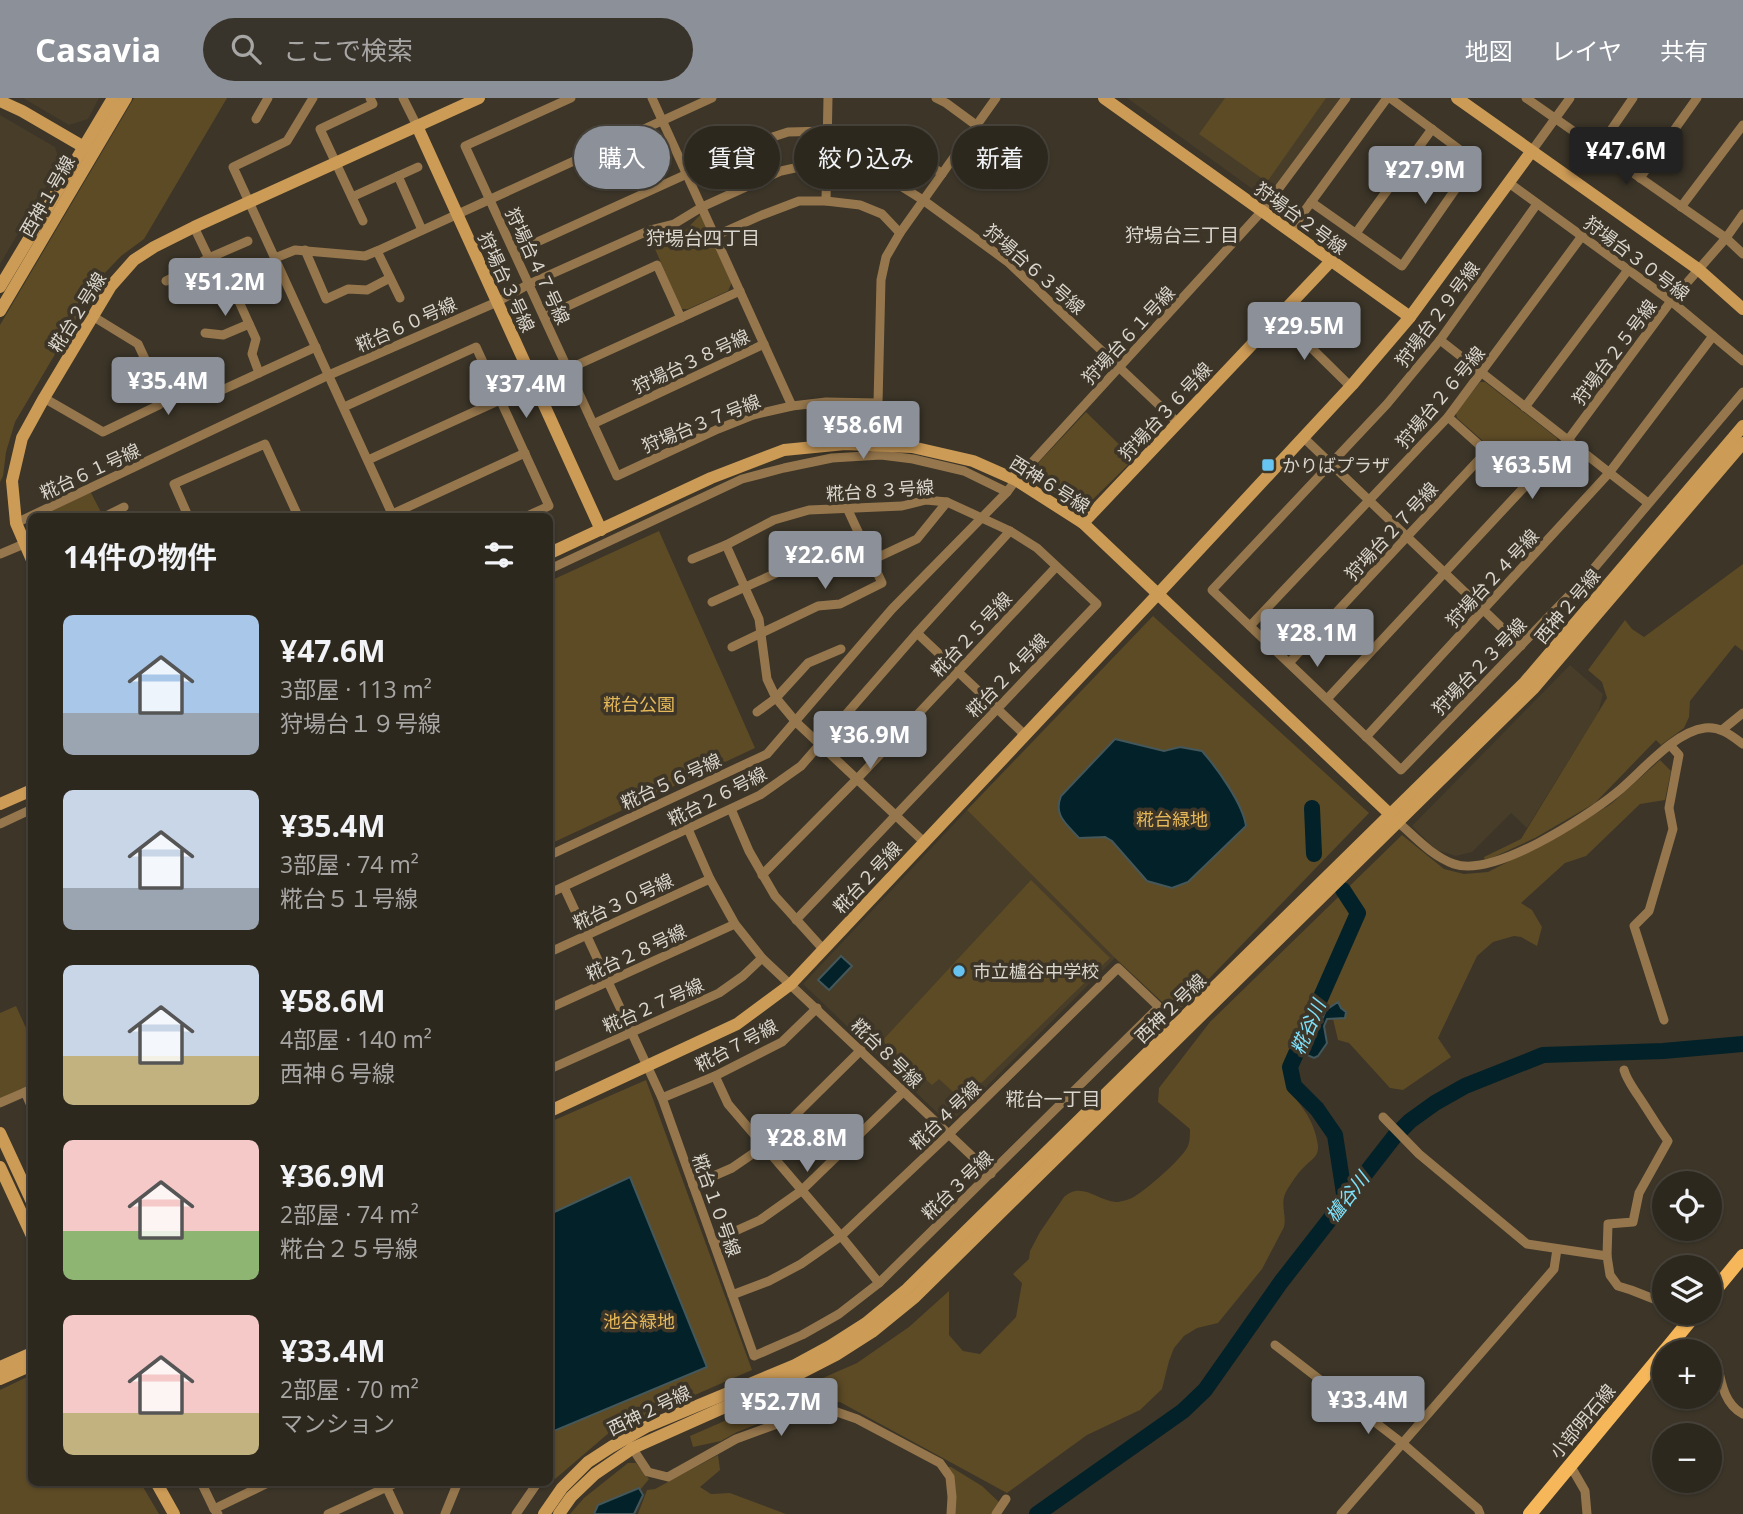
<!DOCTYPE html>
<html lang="ja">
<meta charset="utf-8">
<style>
:root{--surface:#2d281e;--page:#39342b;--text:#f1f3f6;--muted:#a7a6a4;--line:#48443c;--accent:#8c9099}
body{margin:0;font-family:"Open Sans","Noto Sans JP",sans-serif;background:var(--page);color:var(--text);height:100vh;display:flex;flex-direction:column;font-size:26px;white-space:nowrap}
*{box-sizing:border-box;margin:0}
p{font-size:23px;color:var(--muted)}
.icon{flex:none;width:38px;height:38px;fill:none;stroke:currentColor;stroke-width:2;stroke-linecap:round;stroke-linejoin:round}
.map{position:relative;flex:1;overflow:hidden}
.panel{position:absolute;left:28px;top:415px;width:525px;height:973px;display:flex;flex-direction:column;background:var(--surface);border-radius:10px;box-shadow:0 2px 5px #0004,0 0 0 2px var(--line)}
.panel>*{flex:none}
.top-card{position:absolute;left:574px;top:28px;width:665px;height:63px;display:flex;gap:14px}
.buttons{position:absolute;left:1652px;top:1073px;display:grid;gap:14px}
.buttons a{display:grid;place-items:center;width:70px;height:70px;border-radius:50%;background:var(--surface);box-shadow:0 2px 5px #0004,0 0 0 2px var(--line);font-size:35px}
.price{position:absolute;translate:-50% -60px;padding:0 16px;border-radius:7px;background:var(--accent);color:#fff;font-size:23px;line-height:46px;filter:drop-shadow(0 2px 4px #0008)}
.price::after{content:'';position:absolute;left:50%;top:42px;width:21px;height:16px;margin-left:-10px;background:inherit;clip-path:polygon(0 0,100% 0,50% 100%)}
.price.selected{background:#222;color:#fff}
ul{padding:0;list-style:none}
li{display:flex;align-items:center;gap:21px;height:175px;padding:0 35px}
li span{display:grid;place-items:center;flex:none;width:196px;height:140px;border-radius:10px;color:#555}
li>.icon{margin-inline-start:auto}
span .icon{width:84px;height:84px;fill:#fffc;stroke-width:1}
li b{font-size:30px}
h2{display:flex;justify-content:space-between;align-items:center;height:84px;padding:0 35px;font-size:30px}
.tag{padding:0 24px;border-radius:32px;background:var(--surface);box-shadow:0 2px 5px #0004,0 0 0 2px var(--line);font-size:24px;line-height:63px}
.tag.selected{background:var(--accent);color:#fff}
header{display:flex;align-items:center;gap:42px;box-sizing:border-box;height:98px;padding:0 35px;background:var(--accent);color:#fff}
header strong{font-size:33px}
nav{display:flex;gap:38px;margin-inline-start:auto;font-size:24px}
.search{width:490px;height:63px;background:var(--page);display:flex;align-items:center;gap:18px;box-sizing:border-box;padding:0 24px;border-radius:38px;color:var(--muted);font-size:26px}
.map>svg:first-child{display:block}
.built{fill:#473d29}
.green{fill:#5d4b26}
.water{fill:#032128;stroke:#44575a;stroke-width:2}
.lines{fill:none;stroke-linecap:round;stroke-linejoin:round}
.river{stroke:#032128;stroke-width:16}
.street{stroke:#96774d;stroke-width:9}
.secondary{stroke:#cc9b56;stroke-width:12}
.primary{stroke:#f5b75a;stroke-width:14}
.poi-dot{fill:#67c4f0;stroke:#3c3528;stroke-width:2.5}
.labels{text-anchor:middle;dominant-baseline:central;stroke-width:7;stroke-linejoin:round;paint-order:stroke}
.street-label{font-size:18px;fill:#dad6ce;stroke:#3c3528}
.poi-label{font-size:18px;fill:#dad6ce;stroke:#3c3528;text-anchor:start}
.park-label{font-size:18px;fill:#e5b85a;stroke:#3c3528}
.neighbourhood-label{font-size:19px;fill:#dad6ce;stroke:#3c3528}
.water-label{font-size:19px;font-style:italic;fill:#7fe1fb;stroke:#3c3528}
</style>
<header>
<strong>Casavia</strong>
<div class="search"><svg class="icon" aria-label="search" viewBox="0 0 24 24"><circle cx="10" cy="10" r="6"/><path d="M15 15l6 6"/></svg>ここで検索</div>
<nav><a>地図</a><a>レイヤ</a><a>共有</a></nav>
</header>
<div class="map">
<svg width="1743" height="1416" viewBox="0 0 1743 1416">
<rect width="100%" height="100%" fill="#3c3528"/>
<g class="built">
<path d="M23,0h76l-11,21 -19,6z"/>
<path d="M1127,0h213l-74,101z"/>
<path d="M0,17l55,32 5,16 -60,101z"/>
<path d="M1570,567l33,29 -5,19 -71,115 -16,-15 -39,39 -16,4 -20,-6 -24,-24z"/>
<path d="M967,712l148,148 -166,166 -146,-140z"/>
</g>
<g class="green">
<path d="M134,0h93l-83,141 -23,17 -21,22 -85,144 -9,30 -3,24 -3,6v-157z"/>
<path d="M1225,0h101l-59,84 -68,-48z"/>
<path d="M701,116l31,68 -4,9 -40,18h-7l-32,-74 7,-4 24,5z"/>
<path d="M1480,284h5l72,56 1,5 -29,32 -5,2 -67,-59 -1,-5z"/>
<path d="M1086,314l48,47 -52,51 -56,-34z"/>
<path d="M90,393l13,25h-65z"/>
<path d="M659,433l96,217 -205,96v-263z"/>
<path d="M1743,466v87l-8,-6 -45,56 -1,16 -5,11 -23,17 -5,-5 -61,63 -60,35 -50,23 -1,-4 37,-18 86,-141 -5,-16 -14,-12 37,-50 7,9 12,8z"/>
<path d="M1153,518l216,197 -194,201 -60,-56 -148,-148z"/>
<path d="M1660,662l11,11 -6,29 -25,4 -54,52 -21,7 -44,40 11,7 10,17 -5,19 -16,-9 -7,-1 -21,6 -16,14 -39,82 13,19 -48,33 -13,-2 -41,-45 -11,-3 -5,-21 12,-1 -7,-15 -12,7 -19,45 -13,-2c-18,26 -4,36 10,57 7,9 13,25 14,36 1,11 -8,14 -15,22 -6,6 -11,14 -16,22 -8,13 0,24 -3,37l-22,42 -44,54 -21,5 -13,8 -10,12 -5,13 -7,28 -22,21 -53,25 -80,58 -167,-91 -31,2 -72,28 -16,9 -28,6 -3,-11 167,-73 52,-36 40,-36v44l14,16 17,3 36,-37 6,-34 -9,-9 16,-15 1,-8 10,-19 24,-35c17,-16 33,3 52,5 4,0 11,-2 16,-4 12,-6 51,-40 56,-52 2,-5 2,-12 2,-17l-32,-27 1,-14 51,-66 192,-187 42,34 20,5 24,-2 78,-40 45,-28z"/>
<path d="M1031,782l79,78 -147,143 -24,-22 -7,6 -50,-44z"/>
<path d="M16,908l15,33v47l-31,13v-86z"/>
<path d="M646,982l106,290 -142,62 -55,47 -5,-5v-352z"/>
<path d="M31,1277l1,107h108l19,32h-159v-124z"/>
<path d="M718,1357l2,15 -20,17 11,7 19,-1 56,21h-148l9,-24 8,-1z"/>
<path d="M628,1365h8l13,16 -9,11 -2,-2 -40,17 -4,9h-24l14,-16z"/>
<path d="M947,1369h4l31,19 19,18 -7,10h-40z"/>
</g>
<g class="water">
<path d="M1115,641l49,12 16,-4 22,4c15,17 41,53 44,75l-58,56 -16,6 -25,-7 -35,-40 -7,-4 -26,1c-12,-14 -26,-22 -18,-42z"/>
<path d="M841,858l11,10 -23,24 -11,-10z"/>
<path d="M1338,904l3,6 5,4 -1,6 -18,1 -3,7 3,17 -9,13 -4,2 -7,-3 19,-45z"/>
<path d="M630,1079l77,190 -153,64 -4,-16v-201z"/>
<path d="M639,1390l4,7 -9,19h-40l4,-9z"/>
</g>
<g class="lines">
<g class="river">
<path d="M1312,710l2,46"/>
<path d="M1343,792l15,23 -68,154 4,19 23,23 18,26 10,65"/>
<path d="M1037,1416l146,-103 22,-21 76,-108 113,-145 16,-16 25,-18 30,-17 78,-31 120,-4 80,-7"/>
</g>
<g class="street">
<path d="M313,0l-26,43 -54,26 160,349"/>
<path d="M403,0l14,28"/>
<path d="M571,0l-106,48 152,330 101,-47 35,-14 39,-9 34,-4 52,1 3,-123 5,-23 14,-24 96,-135"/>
<path d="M652,0l140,308"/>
<path d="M936,0l10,5 30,22"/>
<path d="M1526,0l200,140 17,16"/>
<path d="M256,21l12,-21"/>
<path d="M1598,51l35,-51"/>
<path d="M1531,54l39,-54"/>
<path d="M398,78l24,54"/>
<path d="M1640,80l57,-80"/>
<path d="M1509,85l162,118 72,60"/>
<path d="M352,99l66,-30"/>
<path d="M826,103l2,-103"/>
<path d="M1311,104l91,64 73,-105 -85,-63"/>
<path d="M1537,106l-97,136 -53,64 -175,186 189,180 183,-190 159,-188"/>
<path d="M1681,109l62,-82"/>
<path d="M363,123l-43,-92 53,-25 -3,-6"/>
<path d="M194,129l23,48 14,9 25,55 -4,15 7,19"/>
<path d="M1290,133l97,-133"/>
<path d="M1356,135l76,-104"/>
<path d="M715,138l47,-21 37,-14h27l34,4 22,9 18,19"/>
<path d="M305,152l21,49 22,-10 19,1 23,-12"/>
<path d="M377,153l23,47"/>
<path d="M515,154l172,-78 58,-28 43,-14 40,-1 45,5 41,16 28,22"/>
<path d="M275,160l20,-8 70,6 12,-5 335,-153"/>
<path d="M166,183l43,-23 39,-17"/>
<path d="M1279,218l72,71"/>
<path d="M544,219l113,-52 24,53"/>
<path d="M205,235l18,2 26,-11"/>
<path d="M1440,242l208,163"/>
<path d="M222,292l94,-43"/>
<path d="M44,300l59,34 56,-27 3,-9 -24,-52 -44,-27"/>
<path d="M344,309l132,-60 73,159 -22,10"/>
<path d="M1525,309l103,-137"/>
<path d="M1448,319l77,69"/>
<path d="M593,326l171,-80"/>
<path d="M1304,340l217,208"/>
<path d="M368,362l372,-169"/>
<path d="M106,418l18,-9"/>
<path d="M188,418l-14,-32 91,-40 33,72"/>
<path d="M388,418l137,-63"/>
<path d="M16,425l313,-148 168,-73 32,-18 121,-54 24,-6 28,-17 79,-36 23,-5h23l34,5 30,9 32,20 85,62 170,161"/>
<path d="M0,456l24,-10"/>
<path d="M692,461l34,-14"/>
<path d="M872,462l45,-21 30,-37"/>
<path d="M550,471l192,-90 42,-11 48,-10 49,-3 32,4 51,12 43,21"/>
<path d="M712,504l89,-40 19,-1 43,-19"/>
<path d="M1250,528l198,-209 134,-181"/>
<path d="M917,535l108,102"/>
<path d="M732,549l86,-41 22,-2 42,-21 -35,-75"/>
<path d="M1289,565l198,-212"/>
<path d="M1327,601l241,-259 103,-139 55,-63 17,-24"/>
<path d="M757,614l19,-14 32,-35 33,-14"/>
<path d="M1722,632l21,-17"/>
<path d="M1366,639l243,-264 104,-137"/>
<path d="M731,711l18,42 26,45 48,53"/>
<path d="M1399,725c17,15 33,33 55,41 39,14 131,-46 162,-71 25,-20 57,-61 89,-65 15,-2 27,8 38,16"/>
<path d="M0,726l32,-15"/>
<path d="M688,731l22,50 25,45 27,34 229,216"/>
<path d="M550,757l217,-101 125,-145 115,-117 9,-12 246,-269 84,-113"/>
<path d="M762,777l95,-96 199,-212"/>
<path d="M564,789l98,211 92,258 48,-21 37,-21 40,-31 280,-276 -41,-39 -169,166 -108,102 -40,28 -32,17 -37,14"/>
<path d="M550,795l210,-98 41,-29 116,-133 93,-102"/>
<path d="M796,822l301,-316 -60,-56 -27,-17 -63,-29 -21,-2 -24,6 -93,4 -35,10 -48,25 33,74 8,60 9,19 20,24 128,120"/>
<path d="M550,854l160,-73"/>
<path d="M550,910l185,-84"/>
<path d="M1664,922l-30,-94 15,-15 24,-82 -4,-21 10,-53 -9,-10"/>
<path d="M550,971l169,-76 24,-17 19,-18"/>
<path d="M715,978l13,28 113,132 38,47"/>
<path d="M25,994l7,16"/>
<path d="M662,1000l53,-22 67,-34 35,-34"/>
<path d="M0,1005l32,-14"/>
<path d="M1383,1019l36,37 108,90 80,12 3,19 8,11 13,4 33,13"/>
<path d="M693,1087l39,-17 32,-22 97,-96"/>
<path d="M713,1143l47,-21 41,-29 103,-100"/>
<path d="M1607,1158l1,-32 25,-2 6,-29 29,-52c-11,-15 -20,-31 -31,-47 -5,-8 -10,-14 -13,-24"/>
<path d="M1275,1247l127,98 76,66 2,5"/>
<path d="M1710,1263l7,1c4,20 7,42 26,52"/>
<path d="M631,1348l17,26 20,5 68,-38 74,-27 24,-1 23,8 83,44 10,14 2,20 -1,17"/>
<path d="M1570,1367l15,26 2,23"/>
<path d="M201,1384l13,27 4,5"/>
<path d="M385,1386l14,30"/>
<path d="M214,1411l56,-27"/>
<path d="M328,1416l70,-32"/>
<path d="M445,1416l13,-32"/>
<path d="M516,1416l22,-32"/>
<path d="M996,1416l10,-15"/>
<path d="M1341,1416l213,-245 3,-20"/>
</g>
<g class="secondary">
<path d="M1104,0l306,219"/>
<path d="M1457,0l241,171 45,40"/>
<path d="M0,3l22,10 67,39"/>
<path d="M417,28l184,404"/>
<path d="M0,189l113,-189"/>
<path d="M0,213l126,-213"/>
<path d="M1083,425l248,-262"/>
<path d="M550,455l161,-75 73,-28 61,-6 67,3 61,14 43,19 67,43 312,296"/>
<path d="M32,462l-16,-37 -4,-42 10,-43 22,-40 67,-112 23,-26 20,-13 40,-20 285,-129"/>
<path d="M0,706l32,-14"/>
<path d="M550,1013l187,-87 54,-40 366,-389 195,-210 58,-68 121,-165"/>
<path d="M0,1035l32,69"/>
<path d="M0,1069l32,69"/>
<path d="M0,1269l32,-14"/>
<path d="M0,1281l32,-14"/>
<path d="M156,1384l18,32"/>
<path d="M544,1416l18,-26 26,-26 23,-15 35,-20 149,-62 35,-19 36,-23 41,-34 618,-607 218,-256"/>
<path d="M559,1416l12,-17 24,-23 38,-26 166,-74 37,-19 36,-23 43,-35 618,-608 210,-246"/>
</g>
<g class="primary">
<path d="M1710,1198l33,-40"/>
<path d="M1665,1253l32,-39"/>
<path d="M1530,1416l134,-162"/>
</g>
</g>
<g class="poi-dot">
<rect x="1261" y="360" width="14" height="14" rx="3.5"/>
<circle cx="959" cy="873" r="7"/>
</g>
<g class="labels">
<g class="street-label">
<text transform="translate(47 98) rotate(-60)">西神１号線</text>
<text transform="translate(1301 120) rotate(36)">狩場台２号線</text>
<text transform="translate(1637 160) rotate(37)">狩場台３０号線</text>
<text transform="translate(538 168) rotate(65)">狩場台４７号線</text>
<text transform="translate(1035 171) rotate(41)">狩場台６３号線</text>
<text transform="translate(507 184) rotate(65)">狩場台３号線</text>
<text transform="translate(77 214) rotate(-58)">糀台２号線</text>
<text transform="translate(1437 216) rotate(-53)">狩場台２９号線</text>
<text transform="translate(406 226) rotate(-24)">糀台６０号線</text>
<text transform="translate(1128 237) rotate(-47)">狩場台６１号線</text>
<text transform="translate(1614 254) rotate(-53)">狩場台２５号線</text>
<text transform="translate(691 263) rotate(-25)">狩場台３８号線</text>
<text transform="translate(1440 299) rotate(-50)">狩場台２６号線</text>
<text transform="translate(1165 313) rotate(-47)">狩場台３６号線</text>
<text transform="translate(701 325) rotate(-22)">狩場台３７号線</text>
<text transform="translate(90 373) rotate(-25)">糀台６１号線</text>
<text transform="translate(1050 386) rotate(32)">西神６号線</text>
<text transform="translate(880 392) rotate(-4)">糀台８３号線</text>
<text transform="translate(1391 433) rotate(-47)">狩場台２７号線</text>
<text transform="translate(1492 480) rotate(-47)">狩場台２４号線</text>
<text transform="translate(1567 508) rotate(-50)">西神２号線</text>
<text transform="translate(971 536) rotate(-47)">糀台２５号線</text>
<text transform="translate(1479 568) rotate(-46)">狩場台２３号線</text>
<text transform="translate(1007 577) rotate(-46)">糀台２４号線</text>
<text transform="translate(671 683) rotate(-25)">糀台５６号線</text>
<text transform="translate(717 698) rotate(-27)">糀台２６号線</text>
<text transform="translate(867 779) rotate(-47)">糀台２号線</text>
<text transform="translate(623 803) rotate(-25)">糀台３０号線</text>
<text transform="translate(636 854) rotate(-25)">糀台２８号線</text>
<text transform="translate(653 907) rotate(-24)">糀台２７号線</text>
<text transform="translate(1170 910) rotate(-44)">西神２号線</text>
<text transform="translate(736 947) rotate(-28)">糀台７号線</text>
<text transform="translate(887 955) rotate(44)">糀台８号線</text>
<text transform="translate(945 1017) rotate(-44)">糀台４号線</text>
<text transform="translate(957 1087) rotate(-44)">糀台３号線</text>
<text transform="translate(717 1107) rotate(70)">糀台１０号線</text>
<text transform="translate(649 1312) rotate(-26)">西神２号線</text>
<text transform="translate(1582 1323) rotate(-50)">小部明石線</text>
</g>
<g class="poi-label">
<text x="1282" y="367">かりばプラザ</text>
<text x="973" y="873">市立櫨谷中学校</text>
</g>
<g class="park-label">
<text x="639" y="606">糀台公園</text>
<text x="1172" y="721">糀台緑地</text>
<text x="639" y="1223">池谷緑地</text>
</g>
<g class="neighbourhood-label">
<text x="1182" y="137">狩場台三丁目</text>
<text x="703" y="140">狩場台四丁目</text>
<text x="1053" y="1001">糀台一丁目</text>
</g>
<g class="water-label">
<text transform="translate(1308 929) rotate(-66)">糀谷川</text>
<text transform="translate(1347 1099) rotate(-52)">櫨谷川</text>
</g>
</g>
</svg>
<div class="buttons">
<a><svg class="icon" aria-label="locate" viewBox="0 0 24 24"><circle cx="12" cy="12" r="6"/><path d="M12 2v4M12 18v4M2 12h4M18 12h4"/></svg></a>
<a><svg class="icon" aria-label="layers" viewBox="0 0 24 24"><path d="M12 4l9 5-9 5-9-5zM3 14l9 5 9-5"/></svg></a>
<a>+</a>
<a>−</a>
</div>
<b class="price selected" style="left:1626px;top:89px">¥47.6M</b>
<b class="price" style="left:1425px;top:108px">¥27.9M</b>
<b class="price" style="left:225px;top:220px">¥51.2M</b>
<b class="price" style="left:1304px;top:264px">¥29.5M</b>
<b class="price" style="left:168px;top:319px">¥35.4M</b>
<b class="price" style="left:526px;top:322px">¥37.4M</b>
<b class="price" style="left:863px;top:363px">¥58.6M</b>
<b class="price" style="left:1532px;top:403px">¥63.5M</b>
<b class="price" style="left:825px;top:493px">¥22.6M</b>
<b class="price" style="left:1317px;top:571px">¥28.1M</b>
<b class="price" style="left:870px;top:673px">¥36.9M</b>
<b class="price" style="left:807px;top:1076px">¥28.8M</b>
<b class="price" style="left:1368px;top:1338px">¥33.4M</b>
<b class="price" style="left:781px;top:1340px">¥52.7M</b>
<div class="top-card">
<a class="tag selected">購入</a>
<a class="tag">賃貸</a>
<a class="tag">絞り込み</a>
<a class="tag">新着</a>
</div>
<section class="panel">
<h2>14件の物件<svg class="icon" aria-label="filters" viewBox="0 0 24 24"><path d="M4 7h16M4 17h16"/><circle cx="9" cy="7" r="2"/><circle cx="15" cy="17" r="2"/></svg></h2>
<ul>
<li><span style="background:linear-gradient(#a9c7e8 70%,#9aa5b1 0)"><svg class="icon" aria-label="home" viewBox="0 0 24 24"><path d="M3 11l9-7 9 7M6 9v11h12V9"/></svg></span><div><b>¥47.6M</b><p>3部屋 · 113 m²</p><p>狩場台１９号線</p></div></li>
<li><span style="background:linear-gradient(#c9d6e8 70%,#9aa5b1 0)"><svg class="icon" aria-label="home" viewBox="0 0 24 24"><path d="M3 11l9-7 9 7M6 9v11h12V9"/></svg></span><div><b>¥35.4M</b><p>3部屋 · 74 m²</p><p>糀台５１号線</p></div></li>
<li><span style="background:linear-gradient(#c9d6e8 65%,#c2b280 0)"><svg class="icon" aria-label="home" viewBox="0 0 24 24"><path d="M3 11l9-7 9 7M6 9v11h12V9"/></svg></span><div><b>¥58.6M</b><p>4部屋 · 140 m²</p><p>西神６号線</p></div></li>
<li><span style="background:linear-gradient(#f6c9c9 65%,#8fb573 0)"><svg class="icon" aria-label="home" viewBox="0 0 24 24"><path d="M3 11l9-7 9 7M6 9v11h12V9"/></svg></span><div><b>¥36.9M</b><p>2部屋 · 74 m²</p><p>糀台２５号線</p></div></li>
<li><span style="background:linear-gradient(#f6c9c9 70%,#c2b280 0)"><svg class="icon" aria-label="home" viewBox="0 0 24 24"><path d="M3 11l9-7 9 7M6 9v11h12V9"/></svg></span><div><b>¥33.4M</b><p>2部屋 · 70 m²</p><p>マンション</p></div></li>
</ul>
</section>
</div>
